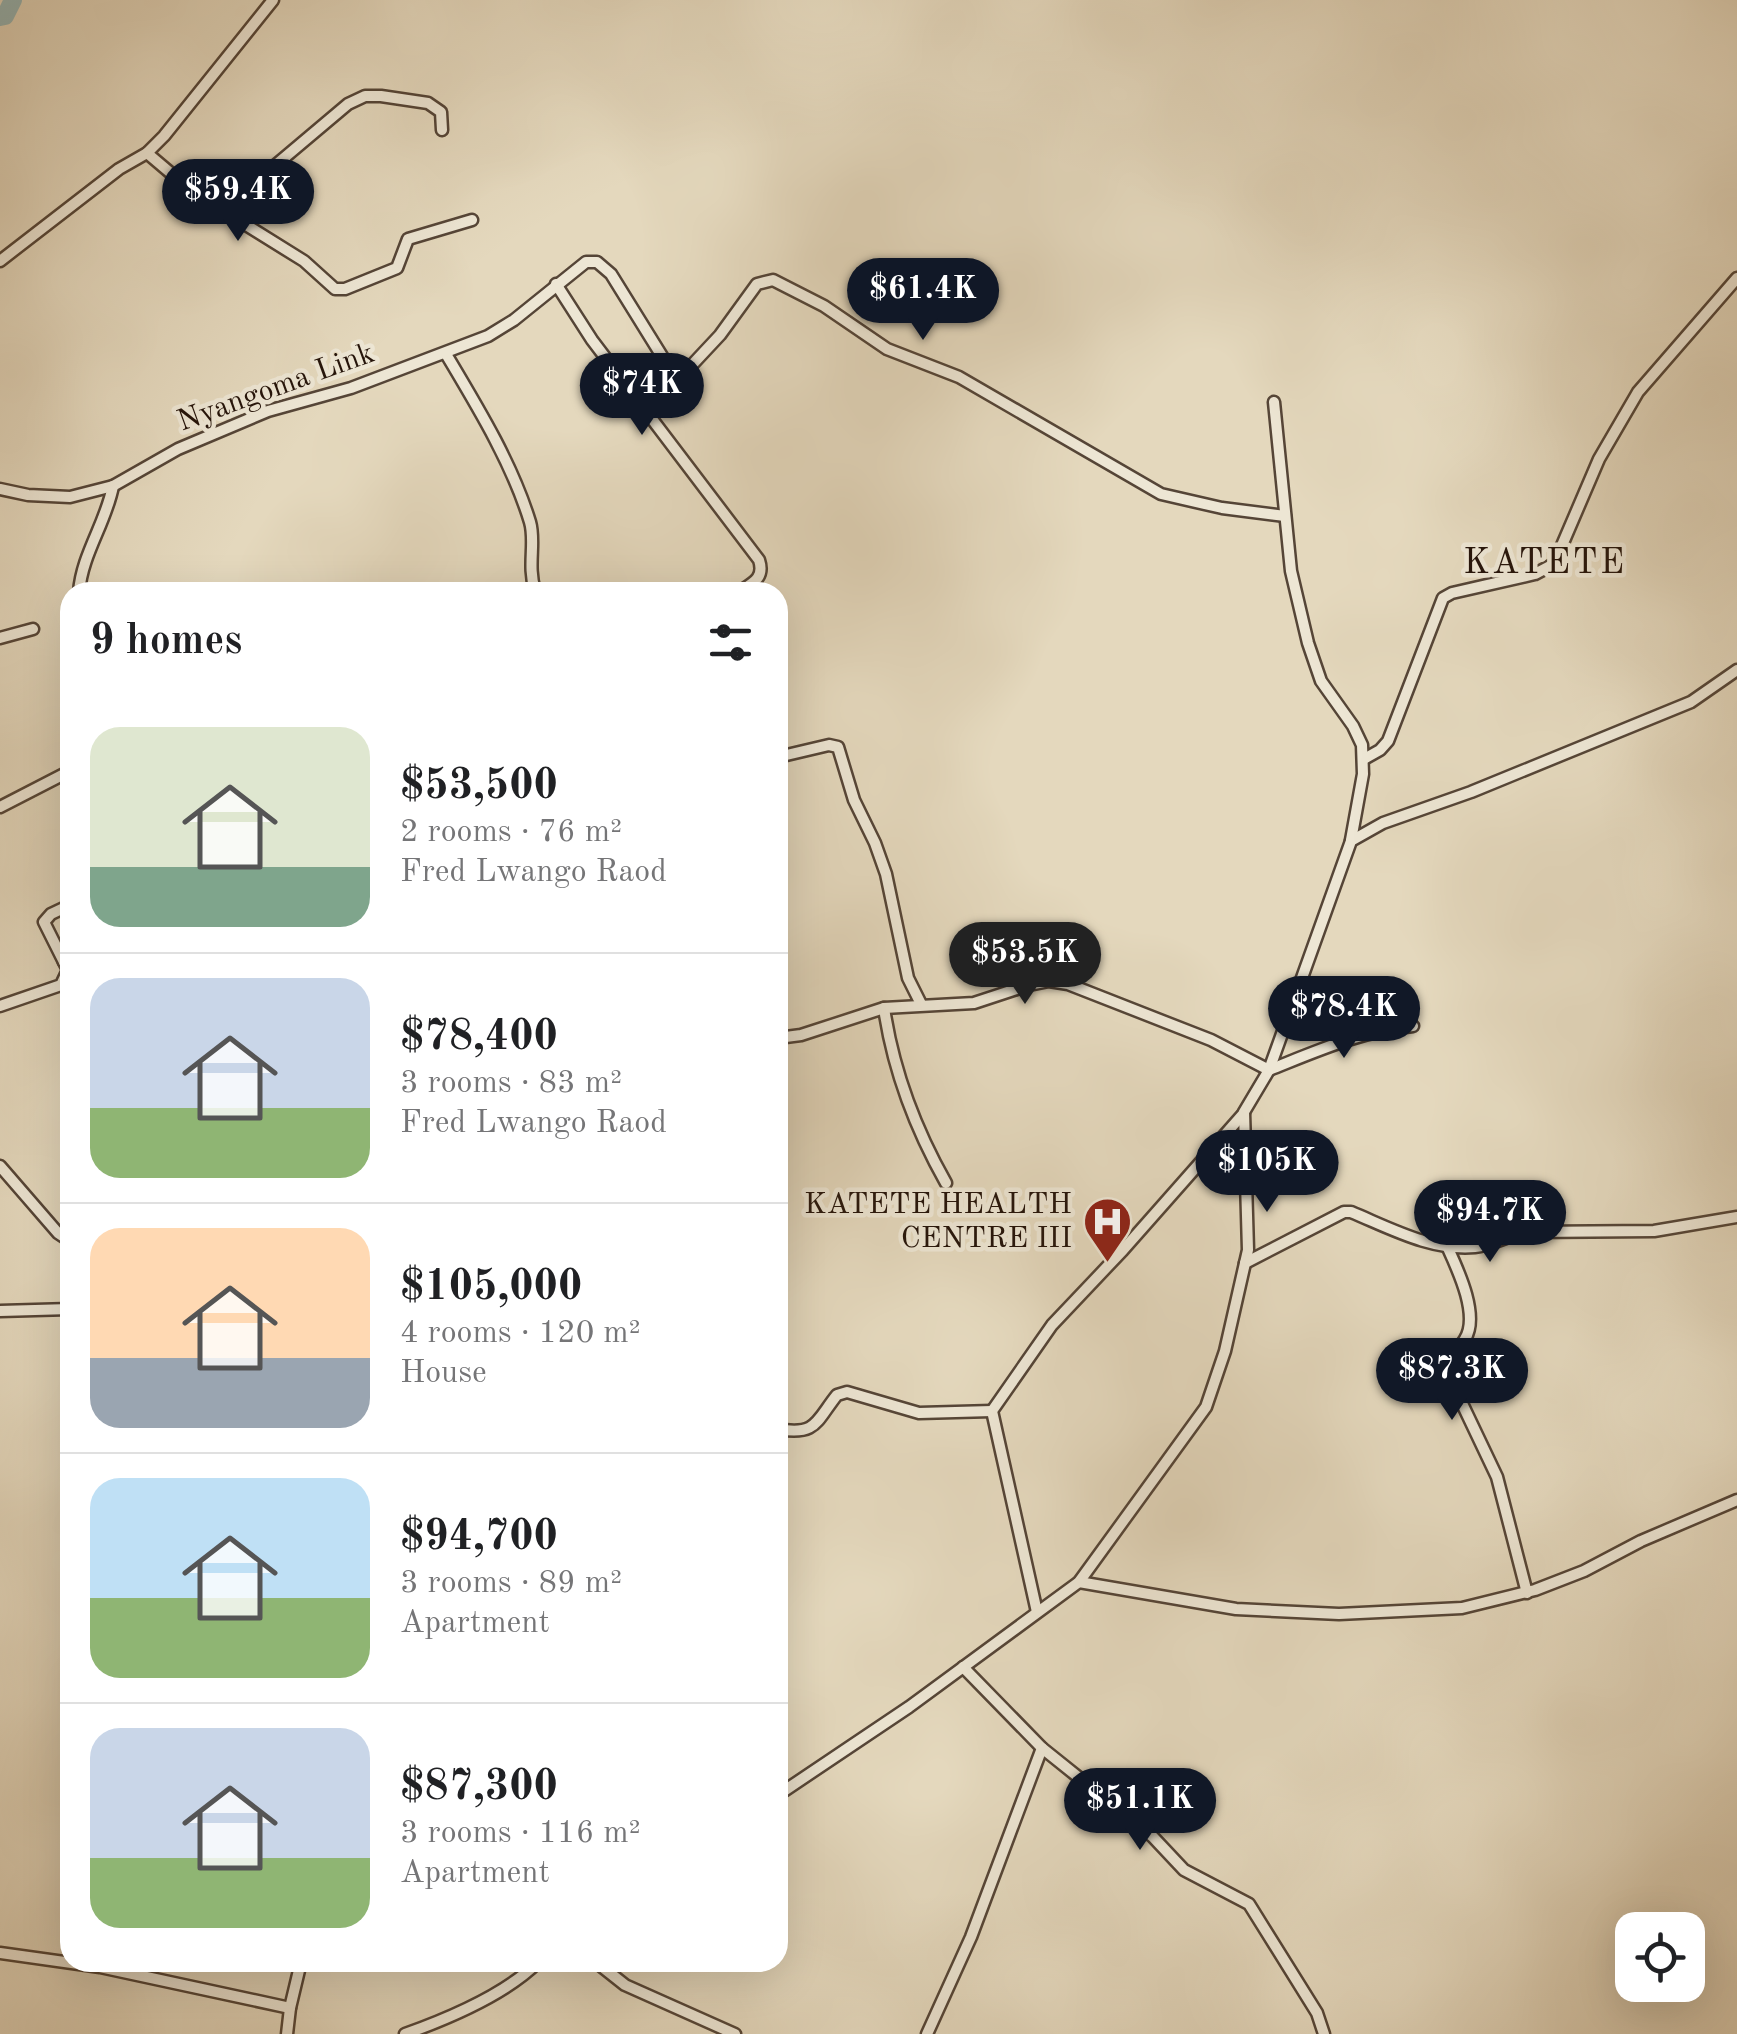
<!DOCTYPE html>
<meta charset="utf-8">
<style>
:root{--surface:#fff;--page:#f2f2f2;--text:#202124;--muted:#757577;--line:#e0e0e0;--accent:#111827}
body{margin:0;font-family:"Old Standard TT",serif;background:var(--page);color:var(--text);height:100vh;display:flex;flex-direction:column;font-size:38px;white-space:nowrap}
*{box-sizing:border-box;margin:0}
p{font-size:32px;color:var(--muted)}
.icon{flex:none;width:55px;height:55px;fill:none;stroke:currentColor;stroke-width:2;stroke-linecap:round;stroke-linejoin:round}
.map{position:relative;flex:1;overflow:hidden}
.side{position:absolute;left:60px;top:582px;width:728px;height:1390px;display:flex;flex-direction:column;background:var(--surface);border-radius:30px;box-shadow:0 10px 40px #0002}
.side>*{flex:none}
.controls{position:absolute;left:1615px;top:1912px;display:grid;gap:20px}
.controls a{display:grid;place-items:center;width:90px;height:90px;border-radius:20px;background:var(--surface);box-shadow:0 10px 40px #0002;font-size:50px}
.price{position:absolute;translate:-50% -85px;padding:0 22px;border-radius:35px;background:var(--accent);color:#fff;font-size:32px;line-height:65px;filter:drop-shadow(0 2px 5px #0008)}
.price::after{content:'';position:absolute;left:50%;top:60px;width:30px;height:22px;margin-left:-15px;background:inherit;clip-path:polygon(0 0,100% 0,50% 100%)}
.price.on{background:#222;color:#fff}
ul{padding:0;list-style:none}
li{display:flex;align-items:center;gap:30px;height:250px;padding:0 30px}
li+li{border-top:2px solid var(--line)}
li span{display:grid;place-items:center;flex:none;width:280px;height:200px;border-radius:30px;color:#555}
li>.icon{margin-inline-start:auto}
span .icon{width:120px;height:120px;fill:#fffc;stroke-width:1}
li b{font-size:42px}
h2{display:flex;justify-content:space-between;align-items:center;height:120px;padding:0 30px;font-size:42px}
.map>svg:first-child{display:block}
.lines{fill:none;stroke-linecap:round;stroke-linejoin:round}
.river{stroke:#97b8b8;stroke-width:18}
.street-casing{stroke:#554537;stroke-width:15}
.street{stroke:#ede6d4;stroke-width:10}
.labels{text-anchor:middle;dominant-baseline:central;stroke-width:9;stroke-linejoin:round;paint-order:stroke}
.street-label{font-size:30px;fill:#25140a;stroke:#ede6d4}
.poi-label{font-size:30px;fill:#25140a;stroke:#ede6d4;text-anchor:end}
.quarter-label{font-size:35px;letter-spacing:2.5px;fill:#25140a;stroke:#ede6d4}
</style>
<div class="map">
<svg width="1737" height="2034" viewBox="0 0 1737 2034">
<rect width="100%" height="100%" fill="#e4d8bd"/>
<filter id="stains"><feTurbulence type="fractalNoise" baseFrequency=".002" numOctaves="4"/><feColorMatrix values="0 0 0 0 .2 0 0 0 0 .09 0 0 0 0 .02 0 0 0 .5 -.17"/></filter>
<radialGradient id="worn" r=".72"><stop offset=".6" stop-color="#630" stop-opacity="0"/><stop offset="1" stop-color="#630" stop-opacity=".3"/></radialGradient>
<g class="lines">
<path class="river" d="M0,17l5,-1 8,-16"/>
<defs>
<g id="street">
<path d="M147,153l46,39 111,69 31,28h10l52,-21 11,-29 64,-19"/>
<path d="M221,211l127,-107 17,-8h16l47,7 13,9 1,18"/>
<path d="M0,261l119,-92 28,-16 17,-17 109,-136"/>
<path d="M556,284l36,56 167,220c6,18 -6,23 -20,32"/>
<path d="M446,354c31,52 66,109 84,168 6,20 -3,43 5,69"/>
<path d="M1274,402l17,169 17,72 13,38 32,45 9,19 1,29 -12,66"/>
<path d="M647,413l73,-78 37,-51 16,-4 51,26 63,43 72,28 202,117 61,14 63,8"/>
<path d="M0,489l28,6 42,2 43,-11 65,-37 90,-38 83,-23 137,-52 26,-16 72,-58h11l14,12 67,108"/>
<path d="M79,592c3,-38 27,-69 34,-106"/>
<path d="M0,638l33,-9"/>
<path d="M778,757l51,-12 9,2 16,53 21,43 11,31 22,104 13,26"/>
<path d="M1364,759l16,-9 8,-9 55,-143 9,-5 83,-19 19,-10 45,-105 39,-67 99,-114"/>
<path d="M0,807l70,-36"/>
<path d="M64,962l-20,-40 7,-8 19,-9"/>
<path d="M0,1006l61,-21 7,-15 -4,-8 6,-2"/>
<path d="M884,1008c9,61 32,122 62,175"/>
<path d="M778,1038l23,-3 83,-27 90,-5 55,-18 20,-4 19,3 143,56 58,30c48,-19 92,-39 144,-44"/>
<path d="M0,1166l58,67 12,8"/>
<path d="M1447,1246c10,22 33,69 18,93 -10,17 -15,13 -17,35l49,103 30,116"/>
<path d="M1245,1263l99,-51h7c39,16 80,39 124,35 19,-2 35,-13 54,-15l125,-1 83,-14"/>
<path d="M0,1311l70,-2"/>
<path d="M778,1429c39,7 38,-8 59,-34l10,-3 72,21 73,-2"/>
<path d="M1079,1582l157,27 103,5 123,-6 73,-18 49,-19 57,-30 96,-41"/>
<path d="M1037,1612l-45,-201 60,-86 71,-75 121,-137"/>
<path d="M963,1667l79,81 111,89 31,33 65,34 68,109 7,21"/>
<path d="M778,1795l131,-88 170,-125 127,-175 19,-56 23,-101 -4,-138 25,-42 82,-229 32,-18 88,-31 220,-90 46,-32"/>
<path d="M0,1953l100,14 190,41"/>
<path d="M596,1962l29,23 110,49"/>
<path d="M287,2034l3,-26 11,-46"/>
<path d="M405,2034c42,-15 101,-40 133,-72"/>
<path d="M927,2034l44,-97 71,-189"/>
</g>
</defs>
<use href="#street" class="street-casing"/>
<use href="#street" class="street"/>
</g>
<defs>
<symbol id="hospital-pin" viewBox="-11 -11 22 30"><path d="M0 17L-7.5 6A9.5 9.5 0 1 1 7.5 6Z" fill="#8f2418" stroke="#ede6d4"/><path d="M-5-5h3v3.5h4V-5h3V5h-3V1.5h-4V5h-3Z" fill="#fff"/></symbol>
</defs>
<g fill-rule="evenodd">
<use href="#hospital-pin" x="1080" y="1194" width="55" height="75"/>
</g>
<g class="labels">
<g class="street-label">
<text transform="translate(276 388) rotate(-20)">Nyangoma Link</text>
</g>
<g class="poi-label">
<text x="1072" y="1205">KATETE HEALTH<tspan x="1072" dy="34">CENTRE III</tspan></text>
</g>
<g class="quarter-label">
<text x="1545" y="563">KATETE</text>
</g>
</g>
<rect width="100%" height="100%" filter="url(#stains)"/>
<rect width="100%" height="100%" fill="url(#worn)"/>
</svg>
<div class="controls">
<a><svg class="icon" aria-label="locate" viewBox="0 0 24 24"><circle cx="12" cy="12" r="6"/><path d="M12 2v4M12 18v4M2 12h4M18 12h4"/></svg></a>
</div>
<b class="price" style="left:238px;top:244px">$59.4K</b>
<b class="price" style="left:923px;top:343px">$61.4K</b>
<b class="price" style="left:642px;top:438px">$74K</b>
<b class="price on" style="left:1025px;top:1007px">$53.5K</b>
<b class="price" style="left:1344px;top:1061px">$78.4K</b>
<b class="price" style="left:1267px;top:1215px">$105K</b>
<b class="price" style="left:1490px;top:1265px">$94.7K</b>
<b class="price" style="left:1452px;top:1423px">$87.3K</b>
<b class="price" style="left:1140px;top:1853px">$51.1K</b>
<section class="side">
<h2>9 homes<svg class="icon" aria-label="filters" viewBox="0 0 24 24"><path d="M4 7h16M4 17h16"/><circle cx="9" cy="7" r="2"/><circle cx="15" cy="17" r="2"/></svg></h2>
<ul>
<li><span style="background:linear-gradient(#dfe7d0 70%,#7fa58c 0)"><svg class="icon" aria-label="home" viewBox="0 0 24 24"><path d="M3 11l9-7 9 7M6 9v11h12V9"/></svg></span><div><b>$53,500</b><p>2 rooms · 76 m²</p><p>Fred Lwango Raod</p></div></li>
<li><span style="background:linear-gradient(#c9d6e8 65%,#8fb573 0)"><svg class="icon" aria-label="home" viewBox="0 0 24 24"><path d="M3 11l9-7 9 7M6 9v11h12V9"/></svg></span><div><b>$78,400</b><p>3 rooms · 83 m²</p><p>Fred Lwango Raod</p></div></li>
<li><span style="background:linear-gradient(#ffd9b3 65%,#9aa5b1 0)"><svg class="icon" aria-label="home" viewBox="0 0 24 24"><path d="M3 11l9-7 9 7M6 9v11h12V9"/></svg></span><div><b>$105,000</b><p>4 rooms · 120 m²</p><p>House</p></div></li>
<li><span style="background:linear-gradient(#bfe0f5 60%,#8fb573 0)"><svg class="icon" aria-label="home" viewBox="0 0 24 24"><path d="M3 11l9-7 9 7M6 9v11h12V9"/></svg></span><div><b>$94,700</b><p>3 rooms · 89 m²</p><p>Apartment</p></div></li>
<li><span style="background:linear-gradient(#c9d6e8 65%,#8fb573 0)"><svg class="icon" aria-label="home" viewBox="0 0 24 24"><path d="M3 11l9-7 9 7M6 9v11h12V9"/></svg></span><div><b>$87,300</b><p>3 rooms · 116 m²</p><p>Apartment</p></div></li>
</ul>
</section>
</div>
